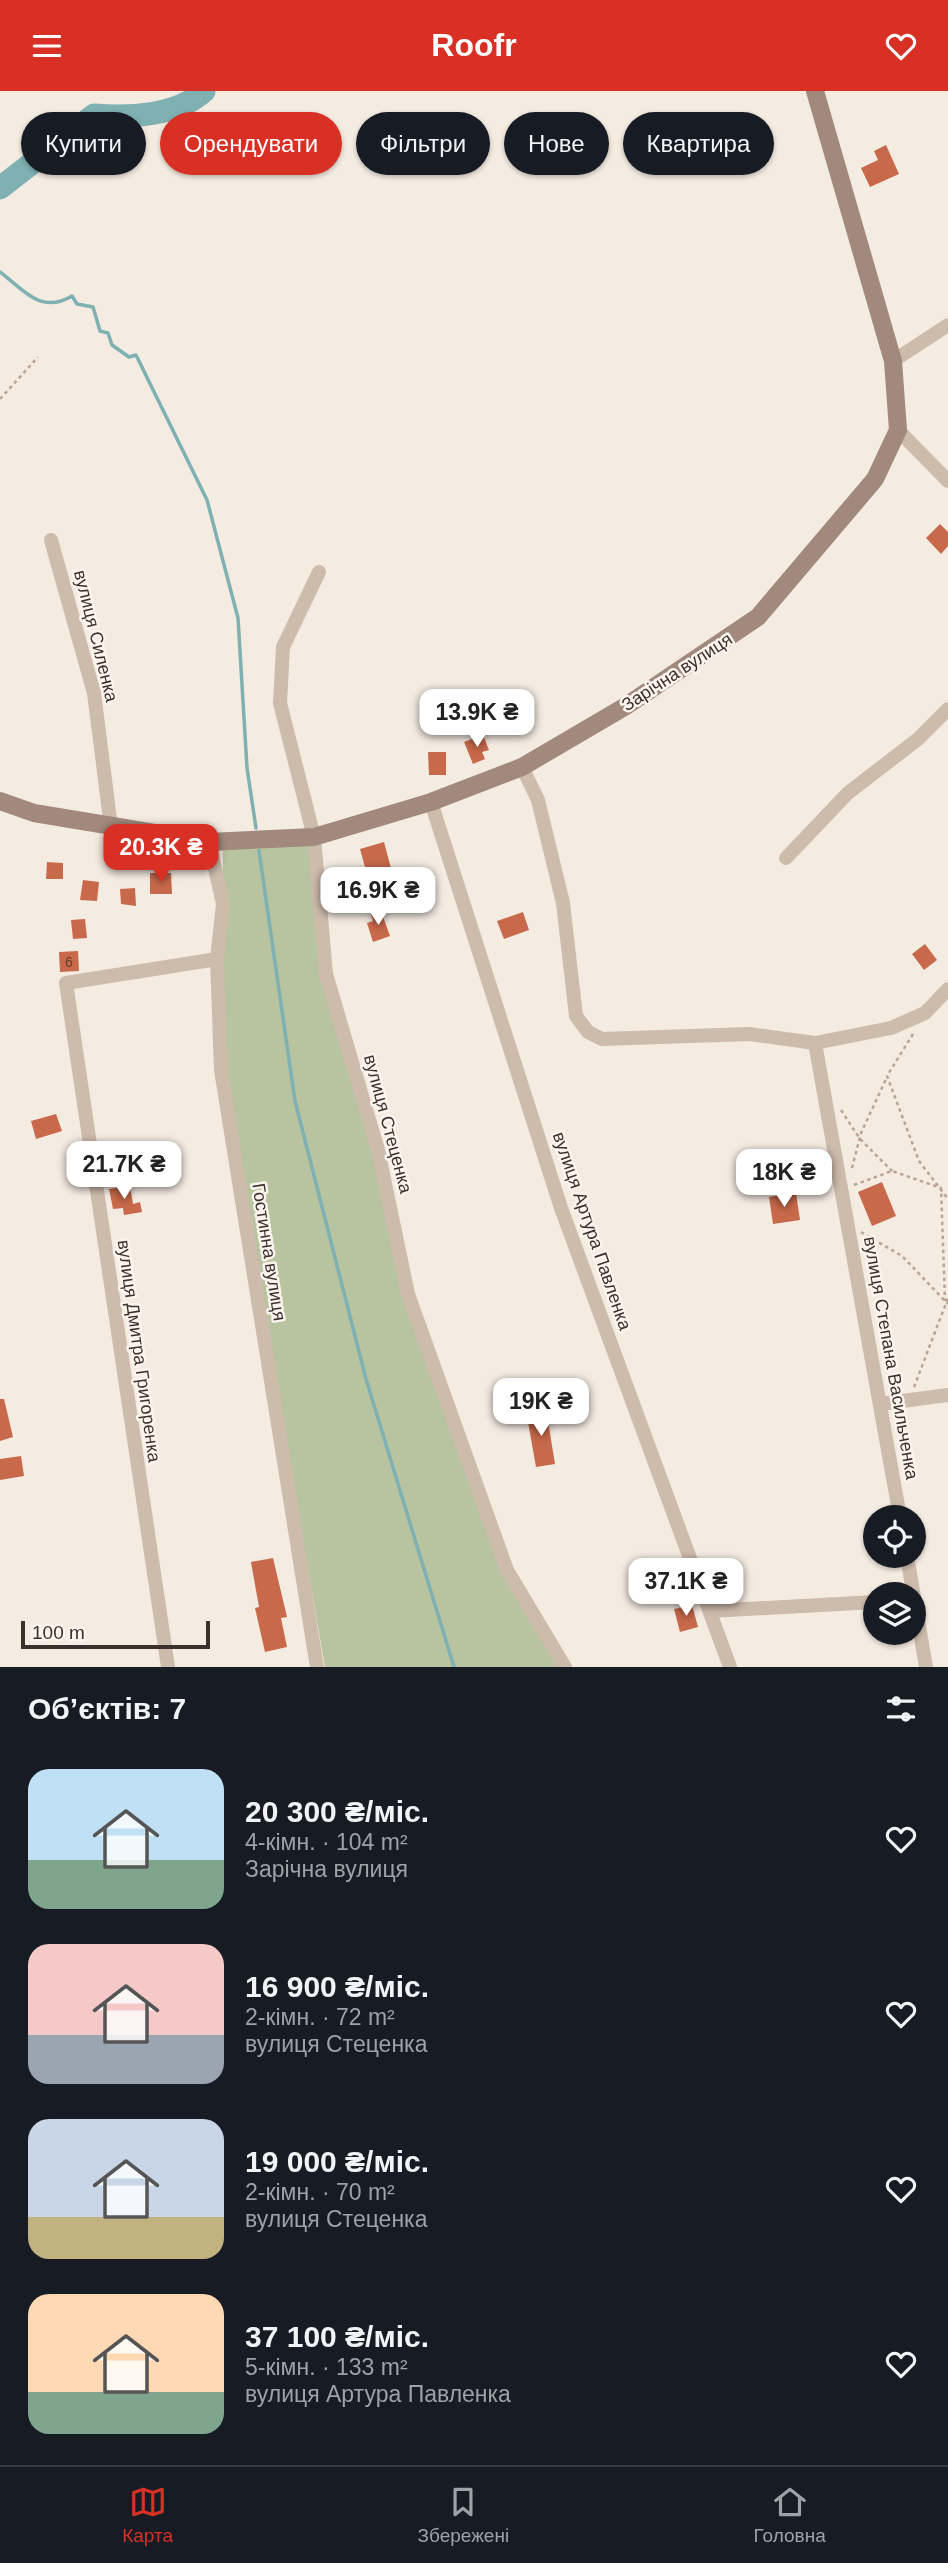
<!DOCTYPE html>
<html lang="uk">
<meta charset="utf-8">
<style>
:root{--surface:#171b24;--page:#242831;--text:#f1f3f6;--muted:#9ea1a6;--line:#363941;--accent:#d93025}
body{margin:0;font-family:Helvetica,sans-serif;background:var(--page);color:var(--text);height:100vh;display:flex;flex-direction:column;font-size:26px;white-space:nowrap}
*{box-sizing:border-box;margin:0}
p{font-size:23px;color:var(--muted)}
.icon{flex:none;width:38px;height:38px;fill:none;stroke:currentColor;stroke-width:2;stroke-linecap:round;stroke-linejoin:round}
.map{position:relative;height:1576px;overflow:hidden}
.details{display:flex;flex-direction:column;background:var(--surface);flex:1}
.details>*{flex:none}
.hud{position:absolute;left:21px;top:21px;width:906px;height:63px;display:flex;gap:14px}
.fabs{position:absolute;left:863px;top:1414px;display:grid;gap:14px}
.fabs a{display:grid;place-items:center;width:63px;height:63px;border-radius:50%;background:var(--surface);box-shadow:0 2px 5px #0004;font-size:35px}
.scale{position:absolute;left:21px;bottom:18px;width:189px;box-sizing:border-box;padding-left:7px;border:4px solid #3b302b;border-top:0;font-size:19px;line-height:24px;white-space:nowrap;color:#3b302b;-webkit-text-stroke:5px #fbf5ee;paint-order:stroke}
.price{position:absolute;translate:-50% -60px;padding:0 16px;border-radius:14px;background:#fff;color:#222;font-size:23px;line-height:46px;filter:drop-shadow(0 2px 4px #0008)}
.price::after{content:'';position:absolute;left:50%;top:42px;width:21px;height:16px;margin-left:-10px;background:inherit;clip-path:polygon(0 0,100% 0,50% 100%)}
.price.active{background:var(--accent);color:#fff}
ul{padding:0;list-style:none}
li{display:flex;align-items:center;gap:21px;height:175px;padding:0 28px}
li span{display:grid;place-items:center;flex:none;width:196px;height:140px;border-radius:21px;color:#555}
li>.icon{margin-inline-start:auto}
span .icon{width:84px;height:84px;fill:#fffc;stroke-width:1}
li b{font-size:30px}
h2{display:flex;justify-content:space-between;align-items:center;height:84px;padding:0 28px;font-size:30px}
.tag{padding:0 24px;border-radius:32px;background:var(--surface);box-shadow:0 2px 5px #0004;font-size:24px;line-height:63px}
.tag.active{background:var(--accent);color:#fff}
header{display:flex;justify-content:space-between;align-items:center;height:91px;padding:0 28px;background:var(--accent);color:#fff;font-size:32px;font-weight:700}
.tab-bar{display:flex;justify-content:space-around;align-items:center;height:98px;border-top:2px solid var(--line);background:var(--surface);font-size:19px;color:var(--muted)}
.tab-bar a{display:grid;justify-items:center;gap:4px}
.tab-bar .active{color:var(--accent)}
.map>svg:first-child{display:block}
.green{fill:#b8c4a0}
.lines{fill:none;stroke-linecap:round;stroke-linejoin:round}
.stream{stroke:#7fb0b2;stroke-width:3.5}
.river{stroke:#7fb0b2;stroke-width:23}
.building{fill:#c8694b}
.path{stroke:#b9a596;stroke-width:2.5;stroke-dasharray:3.5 3.5;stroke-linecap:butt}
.street{stroke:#cdbbac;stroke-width:14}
.secondary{stroke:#a18a7d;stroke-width:18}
.labels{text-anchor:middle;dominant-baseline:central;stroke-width:5;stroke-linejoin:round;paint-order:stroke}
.number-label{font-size:14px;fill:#5e3e33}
.street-label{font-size:18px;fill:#3b302b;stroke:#fbf5ee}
</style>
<header><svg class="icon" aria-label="menu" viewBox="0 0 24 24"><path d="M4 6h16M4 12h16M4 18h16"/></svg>Roofr<svg class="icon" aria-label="heart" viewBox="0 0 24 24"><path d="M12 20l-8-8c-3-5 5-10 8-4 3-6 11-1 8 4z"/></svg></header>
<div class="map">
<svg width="948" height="1576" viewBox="0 0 948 1576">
<rect width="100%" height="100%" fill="#f4ebe1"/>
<path class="green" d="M314,746l12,137 82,320 99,276 58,97h-240l-104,-597 2,-229z"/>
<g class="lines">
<g class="stream">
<path d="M0,181c23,17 40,43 72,24l5,8 16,3 7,24 8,2 4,12 17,12 7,-2 71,145 31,118 9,150 9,60"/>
<path d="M259,760l36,250 71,278 88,288"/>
</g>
<path class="river" d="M0,97l94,-73c35,3 83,1 110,-24"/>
</g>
<g class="building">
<path d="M886,54l13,29 -29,13 -9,-19 17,-8 -4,-9z"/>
<path d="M940,433l8,8v14l-7,8 -15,-16z"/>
<path d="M483,644l6,15 -7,2 3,7 -12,5 -9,-22z"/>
<path d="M428,661h18v23h-17z"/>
<path d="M384,751l8,30 -24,6 -8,-29z"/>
<path d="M47,771l16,1v16h-17z"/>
<path d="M150,782h21l1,21h-22z"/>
<path d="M83,789l16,2 -2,19 -17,-1z"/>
<path d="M135,797l1,18 -15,-2 -1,-15z"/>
<path d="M381,820l9,25 -17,6 -6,-19 6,-2 -2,-7z"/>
<path d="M523,821l6,18 -25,9 -7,-18z"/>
<path d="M85,828l2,19 -14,1 -2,-19z"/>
<path d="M925,853l12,16 -13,10 -12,-16z"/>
<path d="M78,860l1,20 -19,1 -1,-20z"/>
<path d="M56,1023l6,17 -26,8 -5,-18z"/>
<path d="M882,1091l14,34 -24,10 -14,-34z"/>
<path d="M130,1095l3,18 7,-2 2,10 -18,3 -1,-7 -10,1 -4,-20z"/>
<path d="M796,1102l4,27 -27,4 -4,-27z"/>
<path d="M525,1293l2,19 -20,2 -2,-18z"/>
<path d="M0,1308h4l9,38 -13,4z"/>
<path d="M546,1318l9,55 -19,3 -10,-56z"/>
<path d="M21,1365l3,20 -24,4v-21z"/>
<path d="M273,1467l14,59 -6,1 6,29 -22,5 -10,-44 4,-1 -8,-45z"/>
<path d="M692,1514l6,22 -18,5 -6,-23z"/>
</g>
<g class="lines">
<g class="path">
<path d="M0,308l38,-42"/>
<path d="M913,943l-26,42 32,85 29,38"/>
<path d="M841,1019l19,29 32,32"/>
<path d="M852,1077l9,-35 26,-56"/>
<path d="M854,1094l38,-14 49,17 4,113"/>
<path d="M861,1141l41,24 46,48"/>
<path d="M914,1296l34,-89"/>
</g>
<g class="street">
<path d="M893,270l55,-36"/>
<path d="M898,339l50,51"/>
<path d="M51,449l43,153 17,134"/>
<path d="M319,481l-36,75 -3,56 34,134 12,137 52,176 30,144 99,276 58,97"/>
<path d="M522,676l16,33 25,103 13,113 12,16 14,7 147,-5 66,9 85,474"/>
<path d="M431,711l130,406 169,459"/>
<path d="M209,751l14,62 -6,55 4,111 96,597"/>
<path d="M786,767l62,-65 70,-54 30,-30"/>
<path d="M815,952l76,-15 34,-15 23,-24"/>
<path d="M880,1313l68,-9"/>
<path d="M907,1465l19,111"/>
<path d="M711,1520l164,-9"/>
<path d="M168,1576l-102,-684 151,-24"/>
</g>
<path class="secondary" d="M0,710l34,12 175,29 105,-5 117,-35 91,-35 104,-61 132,-89 117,-138 23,-49 -5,-69 -78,-270"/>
</g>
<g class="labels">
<g class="number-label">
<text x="69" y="871">6</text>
</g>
<g class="street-label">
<text transform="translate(96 545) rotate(76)">вулиця Силенка</text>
<text transform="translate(677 581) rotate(-33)">Зарічна вулиця</text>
<text transform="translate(388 1033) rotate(75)">вулиця Стеценка</text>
<text transform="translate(592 1140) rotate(71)">вулиця Артура Павленка</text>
<text transform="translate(269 1161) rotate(81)">Гостинна вулиця</text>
<text transform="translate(139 1260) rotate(82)">вулиця Дмитра Григоренка</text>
<text transform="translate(891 1267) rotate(80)">вулиця Степана Васильченка</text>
</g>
</g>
</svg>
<div class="fabs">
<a><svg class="icon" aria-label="locate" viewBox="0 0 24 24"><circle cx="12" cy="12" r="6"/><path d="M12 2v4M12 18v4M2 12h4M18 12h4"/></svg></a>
<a><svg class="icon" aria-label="layers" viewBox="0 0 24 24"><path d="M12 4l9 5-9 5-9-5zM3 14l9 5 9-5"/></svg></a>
</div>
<div class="scale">100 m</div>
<b class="price" style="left:477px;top:658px">13.9K ₴</b>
<b class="price active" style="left:161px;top:793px">20.3K ₴</b>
<b class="price" style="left:378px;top:836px">16.9K ₴</b>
<b class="price" style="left:124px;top:1110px">21.7K ₴</b>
<b class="price" style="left:784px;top:1118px">18K ₴</b>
<b class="price" style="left:541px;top:1347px">19K ₴</b>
<b class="price" style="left:686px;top:1527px">37.1K ₴</b>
<div class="hud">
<a class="tag">Купити</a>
<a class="tag active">Орендувати</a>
<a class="tag">Фільтри</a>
<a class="tag">Нове</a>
<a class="tag">Квартира</a>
</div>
</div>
<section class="details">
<h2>Об’єктів: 7<svg class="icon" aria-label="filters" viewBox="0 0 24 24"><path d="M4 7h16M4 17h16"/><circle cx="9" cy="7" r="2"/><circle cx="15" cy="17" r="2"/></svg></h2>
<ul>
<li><span style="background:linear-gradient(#bfe0f5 65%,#7fa58c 0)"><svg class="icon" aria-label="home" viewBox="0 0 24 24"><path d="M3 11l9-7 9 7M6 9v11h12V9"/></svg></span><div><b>20 300 ₴/міс.</b><p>4-кімн. · 104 m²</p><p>Зарічна вулиця</p></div><svg class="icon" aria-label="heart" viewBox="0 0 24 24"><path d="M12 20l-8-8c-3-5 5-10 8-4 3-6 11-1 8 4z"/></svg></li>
<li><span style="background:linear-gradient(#f6c9c9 65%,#9aa5b1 0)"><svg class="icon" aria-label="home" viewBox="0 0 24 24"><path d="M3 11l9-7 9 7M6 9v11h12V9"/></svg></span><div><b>16 900 ₴/міс.</b><p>2-кімн. · 72 m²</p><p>вулиця Стеценка</p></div><svg class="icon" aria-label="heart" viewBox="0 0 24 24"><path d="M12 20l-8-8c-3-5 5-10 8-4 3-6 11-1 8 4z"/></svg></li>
<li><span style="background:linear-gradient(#c9d6e8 70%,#c2b280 0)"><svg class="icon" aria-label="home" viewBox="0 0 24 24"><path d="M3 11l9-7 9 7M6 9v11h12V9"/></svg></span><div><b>19 000 ₴/міс.</b><p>2-кімн. · 70 m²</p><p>вулиця Стеценка</p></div><svg class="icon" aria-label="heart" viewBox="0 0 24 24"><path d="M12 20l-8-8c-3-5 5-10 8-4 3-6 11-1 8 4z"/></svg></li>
<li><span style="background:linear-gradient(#ffd9b3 70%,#7fa58c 0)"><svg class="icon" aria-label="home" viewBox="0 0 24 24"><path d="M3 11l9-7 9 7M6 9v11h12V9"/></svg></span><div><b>37 100 ₴/міс.</b><p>5-кімн. · 133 m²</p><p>вулиця Артура Павленка</p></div><svg class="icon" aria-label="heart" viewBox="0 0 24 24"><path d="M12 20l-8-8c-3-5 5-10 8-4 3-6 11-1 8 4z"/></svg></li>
</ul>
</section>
<nav class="tab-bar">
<a class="active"><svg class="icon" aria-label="map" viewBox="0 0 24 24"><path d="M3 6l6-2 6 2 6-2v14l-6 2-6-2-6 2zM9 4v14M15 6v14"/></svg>Карта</a>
<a><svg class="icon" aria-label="saved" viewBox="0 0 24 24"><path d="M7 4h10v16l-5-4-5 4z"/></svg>Збережені</a>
<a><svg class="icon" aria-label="home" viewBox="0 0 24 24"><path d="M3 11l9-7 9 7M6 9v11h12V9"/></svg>Головна</a>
</nav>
